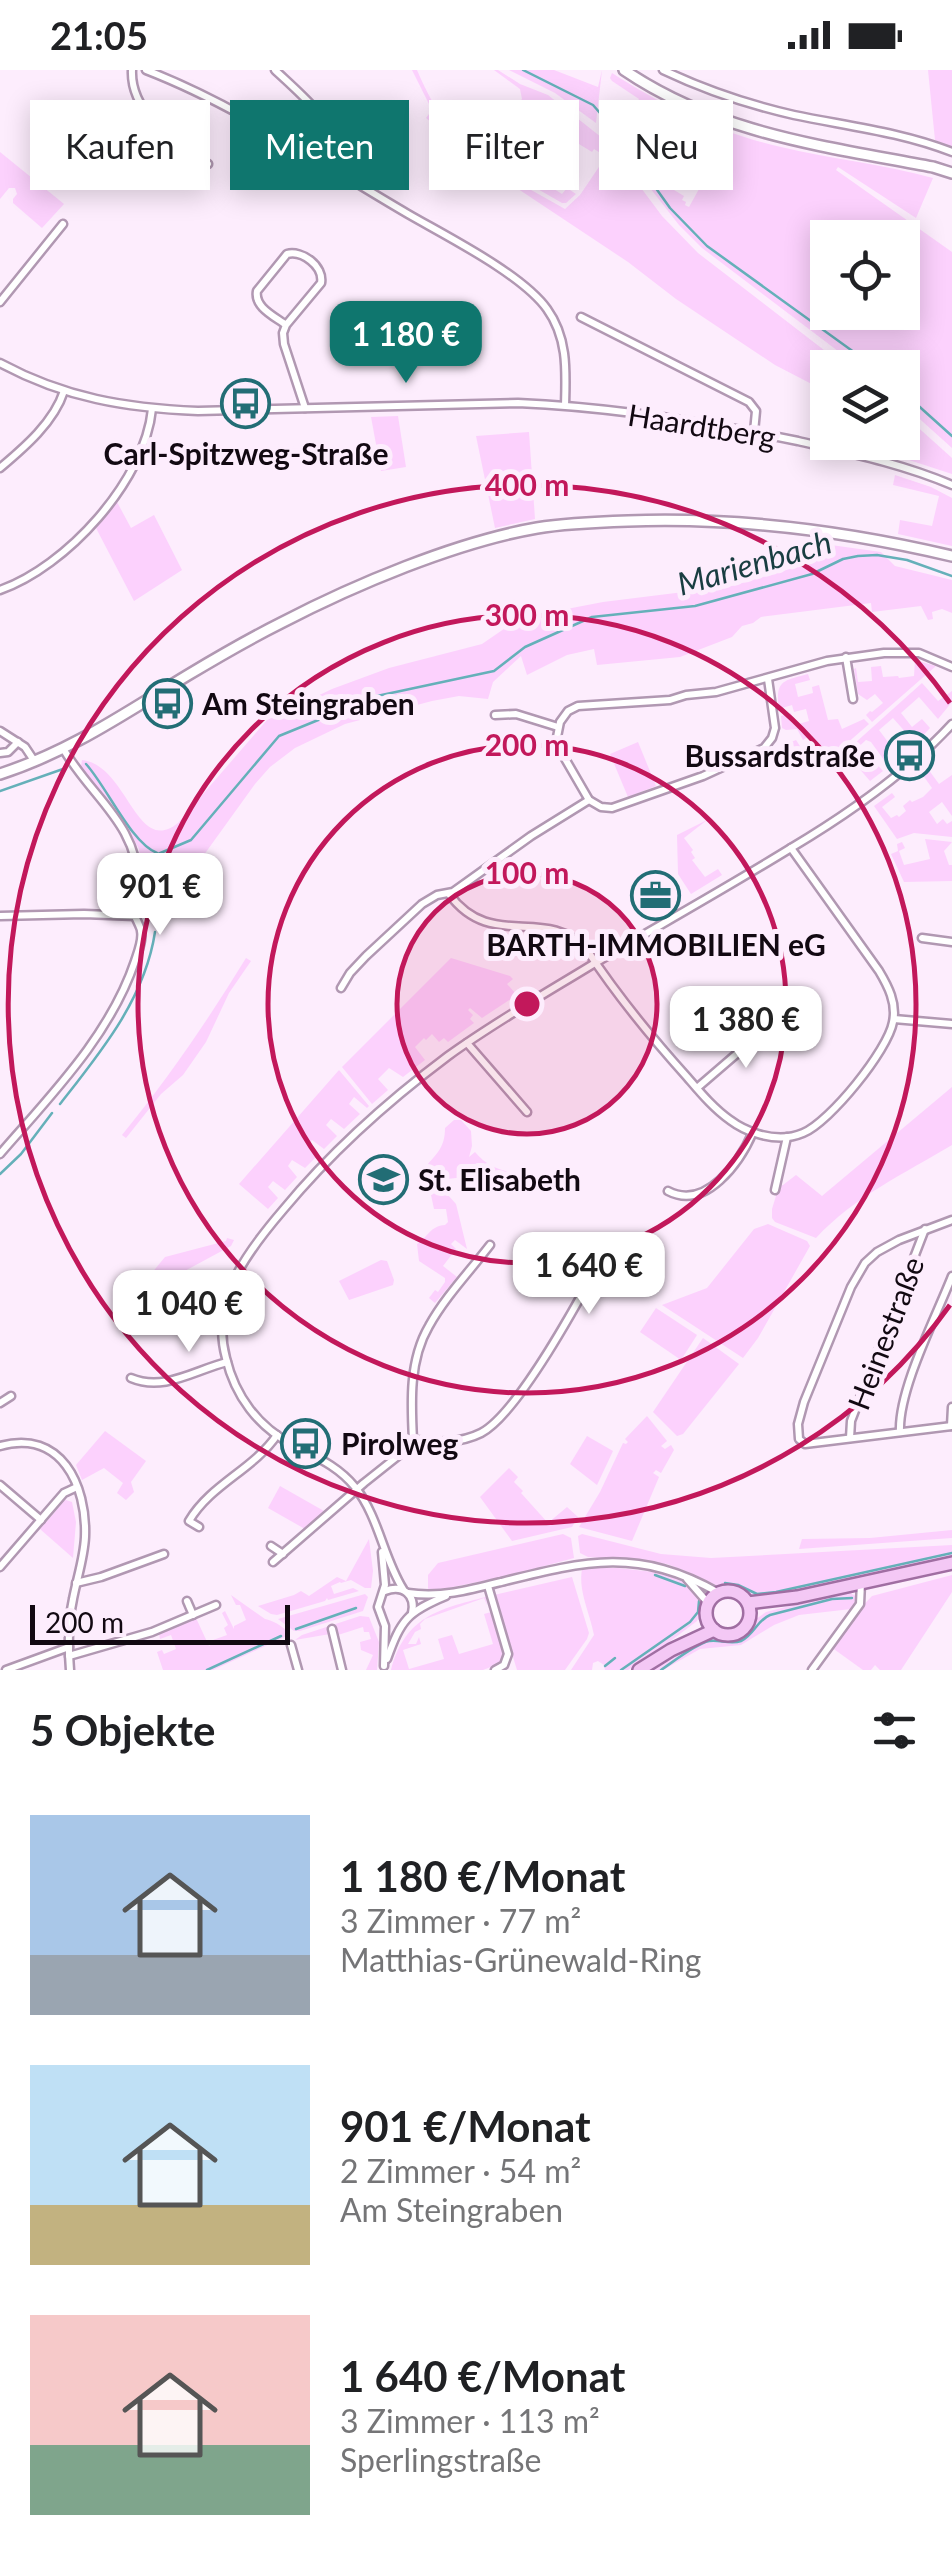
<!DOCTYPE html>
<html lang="de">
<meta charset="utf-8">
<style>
:root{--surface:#fff;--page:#f2f2f2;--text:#202124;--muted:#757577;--accent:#0f766e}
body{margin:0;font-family:Lato,sans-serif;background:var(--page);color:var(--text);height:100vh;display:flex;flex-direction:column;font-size:38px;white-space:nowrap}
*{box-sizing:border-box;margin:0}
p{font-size:32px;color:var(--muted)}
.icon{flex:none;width:55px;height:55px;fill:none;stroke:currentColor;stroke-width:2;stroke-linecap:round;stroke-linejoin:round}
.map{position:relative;height:1600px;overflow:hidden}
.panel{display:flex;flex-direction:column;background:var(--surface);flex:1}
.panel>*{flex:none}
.top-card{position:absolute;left:30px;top:30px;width:892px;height:90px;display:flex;gap:20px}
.fabs{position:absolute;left:810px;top:150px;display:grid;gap:20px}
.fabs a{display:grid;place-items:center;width:110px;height:110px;border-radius:0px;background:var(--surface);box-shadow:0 5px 25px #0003;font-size:50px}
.scale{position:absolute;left:30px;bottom:25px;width:260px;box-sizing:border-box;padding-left:10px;border:5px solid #120912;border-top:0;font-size:28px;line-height:35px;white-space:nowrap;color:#120912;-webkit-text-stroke:8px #fdedfd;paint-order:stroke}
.price{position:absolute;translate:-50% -85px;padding:0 22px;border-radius:20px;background:#fff;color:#222;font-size:32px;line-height:65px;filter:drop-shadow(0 2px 5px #0008)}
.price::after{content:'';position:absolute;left:50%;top:60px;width:30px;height:22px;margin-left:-15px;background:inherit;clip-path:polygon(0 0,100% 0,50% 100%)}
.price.selected{background:var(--accent);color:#fff}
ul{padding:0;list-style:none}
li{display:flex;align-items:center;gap:30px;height:250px;padding:0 30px}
li span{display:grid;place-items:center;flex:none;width:280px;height:200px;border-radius:0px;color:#555}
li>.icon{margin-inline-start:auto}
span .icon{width:120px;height:120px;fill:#fffc;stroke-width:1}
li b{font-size:42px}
h2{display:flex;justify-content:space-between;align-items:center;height:120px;padding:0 30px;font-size:42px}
.pill{padding:0 35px;border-radius:0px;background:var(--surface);box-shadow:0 5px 25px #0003;font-size:35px;line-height:90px}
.pill.selected{background:var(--accent);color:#fff}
.status{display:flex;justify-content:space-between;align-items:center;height:70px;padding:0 50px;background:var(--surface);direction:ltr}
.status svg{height:28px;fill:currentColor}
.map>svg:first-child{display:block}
.green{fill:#fcd1fd;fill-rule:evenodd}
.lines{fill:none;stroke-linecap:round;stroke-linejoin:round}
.stream{stroke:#65b0b9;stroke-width:2.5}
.minor-casing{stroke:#b198b2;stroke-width:11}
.tertiary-casing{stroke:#b198b2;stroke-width:14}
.primary-casing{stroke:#a06ea2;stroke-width:16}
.minor{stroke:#fff;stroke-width:6}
.tertiary{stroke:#fff;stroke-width:9}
.primary{stroke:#f4c8f5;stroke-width:11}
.ring{fill:none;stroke:#c2185b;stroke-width:5}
.labels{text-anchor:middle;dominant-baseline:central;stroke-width:10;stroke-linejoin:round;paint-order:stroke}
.street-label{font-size:30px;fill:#120912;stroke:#fdedfd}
.poi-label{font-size:30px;font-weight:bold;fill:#120912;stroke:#fdedfd;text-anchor:start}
.water-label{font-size:32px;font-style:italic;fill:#193d41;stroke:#fdedfd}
.centre{fill:#c2185b;stroke:#fdedfd;stroke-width:5}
.ring-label{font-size:30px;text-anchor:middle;font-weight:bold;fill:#c2185b;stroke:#fdedfd;stroke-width:10;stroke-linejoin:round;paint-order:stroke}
</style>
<div class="status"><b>21:05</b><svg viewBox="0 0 49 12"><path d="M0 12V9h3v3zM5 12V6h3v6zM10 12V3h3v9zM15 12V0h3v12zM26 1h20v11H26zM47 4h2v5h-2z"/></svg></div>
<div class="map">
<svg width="952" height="1600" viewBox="0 0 952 1600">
<rect width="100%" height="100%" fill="#fdedfd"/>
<g class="green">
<path d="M412,0h5c13,31 31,62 59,81l5,-2 41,-50 -2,-10 -26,-19h4l22,14 28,11 53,42 5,7 -4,10 -8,-5 -2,3 -57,-35 -28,42 55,35 5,-6 9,6 -10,9h-4l-59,-34 -2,4 64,36 15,-14 29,-43 6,1 47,63 36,37 148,114 -18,1 -1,24 -52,-27 -99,-66 -48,-37 -152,-101 -50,-43 6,-8z"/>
<path d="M509,0h45l44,17 4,-17 -6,53 -41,-30z"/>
<path d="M928,0h24v77l-17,-7z"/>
<path d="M612,3c53,34 107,60 169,74 50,12 102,17 152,31l-17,40 -78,-51 -2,3 116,82v196l-49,-44 -1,-36 -43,-1 -157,-119 -23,-23 -76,-97 -1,-19 3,1 2,-7 5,2 8,16 33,44 21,13 4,5 -4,7 10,6 -2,4 4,2 -1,3 4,2 10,-18 -42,-24 12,-21 -42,-24 12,-21 -27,-18 -2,-3zM828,168h74v74h-74z"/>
<path d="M0,82l64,52 -22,24 -29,-25v-4l4,-5 -2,-6h-6l-9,11z"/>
<path d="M903,344l49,44v16l-43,-14 2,-9 -21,-6 1,-2 11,-1z"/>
<path d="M398,346l8,51 -25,4 -10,-54z"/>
<path d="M529,362l6,87 -40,9 -19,-92z"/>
<path d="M895,405l36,12 21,11v48l-54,-12 2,-14 32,6 7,-30 -46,-11z"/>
<path d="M117,432l14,26 23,-13 28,55 -48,31 -38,-73z"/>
<path d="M831,475l50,7 14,14 57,14v33l-10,-4 -10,3 1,7 -5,1 -7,-14 -49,6 -1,-9 -110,14 -8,6 -11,3 -10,11 -52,20 -83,8 -3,-16 -27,6 -40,20 -6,-19 -28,26 -5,17 -29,-3 -27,5 -87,23 -50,24 -25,19 -15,17 -72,100 -11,5 -7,30 -6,2 -13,-3 -7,-69 -15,-27 -43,-56 1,-6c46,5 54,97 96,63l89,-103 65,-31 57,-21 93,-24 38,-26 83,-16 129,-16 68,-20 21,-11z"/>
<path d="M915,590l21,6 -64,56 -6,-7 4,-4 2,1 11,-9 -8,-9 -8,6 -9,-6 -4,-25 2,-1 2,14 14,-1 -1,-14 10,-1 2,11 15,-1 1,2 15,-2z"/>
<path d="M808,604l2,6 -15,4 3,13 15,-4 -1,-6 7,-2 9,35 10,-1 4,10 22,-10 5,5 -32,28 -29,17 -17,-27 5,-2 11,17 14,-9 -10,-13 -8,5 -6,-11 -11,1 -4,-2 -1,-12 10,-3 4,12 14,-4 -3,-12 -12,3 -2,-7 -13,4c-4,-29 4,-28 29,-35z"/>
<path d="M922,613l16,18 14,-10v11l-14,17 -19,-22 -18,16 11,14 10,-8 8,9 -12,13 -7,-8 -3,2 -15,-17 -14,12 9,12 8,-6 11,12v3l-15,13 -5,-6 -3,2 -13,-18 -5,-2 -12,11 2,3 -2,2 11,8 6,-6 12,13 -13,10 -25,-29z"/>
<path d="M638,672l18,44 -28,11 -18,-43z"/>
<path d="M928,699l11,15 13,-9v41l-10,-14 -13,10 8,12 6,-5 4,5 5,-3v16l-38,-4 -17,6 -23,-33 18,-13 3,4 -13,10 9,11 6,-3 2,2 7,-6 -3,-5 7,-6 2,2 11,-5 9,-9 -10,-14z"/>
<path d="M707,750l-23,18 9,12 -2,2 4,6 -3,2 13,17 13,-8 4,6 -31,19 -13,-20 -1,-39z"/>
<path d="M925,769l27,3 -8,9 5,14h3v16l-48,1 -13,-28 7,-3 -1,-7 5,-2 3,6 -6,3 5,14 26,-6z"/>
<path d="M246,888l5,3 -22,32 -23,49 -23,33 -22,19 -35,44 -4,-3c46,-56 86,-115 124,-177z"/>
<path d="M451,888l59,18 3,3 -6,5 10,11 -35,23 -12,-10 -2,2 5,5 -3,4 4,4 -26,19 -4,-4 -5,4 -7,-8 -6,6 -2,-2 -9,9 10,13 -22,17 -14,-9 -11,11 10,11 -16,14 -30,-37z"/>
<path d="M339,1000l30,36 -2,2 -13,-11 -5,7 11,10 -16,15 -13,-10 -5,6 11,11 -13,13 -12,-9 -4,5 10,10 -13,13 -13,-8 -4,6 9,11 -12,13 -12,-9 -5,6 10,11 -10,11 -29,-25z"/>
<path d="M952,1017v58c-48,29 -97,51 -136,93l-41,-16 -3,-4v-9l7,-23 4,-1 13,-10 26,21z"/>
<path d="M454,1050h7l10,11 1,15 -3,11 6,-5c20,24 47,21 75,25l-4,3 -72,-4 -36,4 -12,-14c12,-13 19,-20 19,-38z"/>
<path d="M433,1123l14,1 9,10 11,45 -12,-9 -4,4 5,5 -13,17 14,11 -22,26 -6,-5 6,-8 3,2 7,-10v-4l-26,-17 -2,-17c11,-7 13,-18 28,-19l3,-3 -2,-13h-12l-3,-14z"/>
<path d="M768,1154l39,17 3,5 -52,92 -15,20 -81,-53 45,-17 47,-59z"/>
<path d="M227,1168l7,2 -3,6 -50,27 -2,5 -14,7 10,-12 -2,-1 -10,14 -35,16 37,-45 61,-16z"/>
<path d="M381,1190l6,1 7,19 -1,5 -44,15 -10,-19z"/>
<path d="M656,1238l41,27 -16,25 -41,-28z"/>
<path d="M703,1268l36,26 -56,70 -6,2 -24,-24z"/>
<path d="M647,1346l20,25 -6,5 4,3 6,-4 3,5 -13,23 -5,-3 -3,3 6,4 -27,64 -53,-14 21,-35 23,-49 3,1 2,-2 -3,-3z"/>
<path d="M105,1361l41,30 -15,21 3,10 -8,8 -9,-7 6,-10 -19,-15 -22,12 -6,-15z"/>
<path d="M587,1366l26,15 -16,34 -27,-21z"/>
<path d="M509,1398l9,9 -4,5 9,9 -2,2 27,30 19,-16 11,10 -6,10 -60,14 -32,-44z"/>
<path d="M280,1416l44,25 -19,18 -37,-21z"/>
<path d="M66,1430l6,2 4,20 -3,36 -33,-29 20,-23 -1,-3z"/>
<path d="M952,1460v8l-153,11 3,-10 68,-1z"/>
<path d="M563,1464l8,4 3,20 -66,18 -80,16v-17l10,-12z"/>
<path d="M582,1464l79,20 50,4 241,-13v12l-191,41 -10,-1 -17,-10 -20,-1 -26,-14 -21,-8 -79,-7 -8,-4 -2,-17z"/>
<path d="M369,1469l4,32 -2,17h-6l-14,-8 -10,3 -1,-1 -9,4 3,8 19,-6 6,3 -31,9 -1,-2 -2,3 -48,14 -6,-1 -13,-8 36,-11 7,-4 8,5 28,-19 9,4z"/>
<path d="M591,1498h27l45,5 19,7 13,11 6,7 1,7 -5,16 -41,31 -28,18h-23l-1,-5 -6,-4 -5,2 -1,7h-21l23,-35c-4,-22 -16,-44 -12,-66z"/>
<path d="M952,1505v17l-51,78h-21l-5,-5 -4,5h-8l-32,-23 23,-32 18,-19z"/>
<path d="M572,1507l17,56 -2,6 -22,31h-48l-23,-75z"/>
<path d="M847,1521l10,6 -1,6 -5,6 -52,6 -25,10 -33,20 -41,4 -37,21h-16l63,-34 17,3 16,-4 13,-16 10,-7z"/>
<path d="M365,1524l3,3 -5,14 -63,20h-6l-16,-12z"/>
<path d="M231,1525l34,24c8,2 15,5 23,13l-1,4 -74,34h-50l-6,-18 5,-2 2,4 12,-5 -5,-14 -11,4 -1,-5 37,-16 13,28 5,-3 -1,-3 14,-5 -3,-7 4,-3 -6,-12 3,-2 9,18v-3l12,-6 -6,-15h-4z"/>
<path d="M486,1527l1,8 -3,-7 -59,21 -5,5 1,5 -6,3 -7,12h8l3,-7 2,7 -18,6 6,19 35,-10 -6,-20 14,-4 7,19 34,-10 -9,-30 7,-2 13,44 -3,7 -18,7h-92c14,-53 47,-61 95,-73z"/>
<path d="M360,1546l9,1 10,25 -2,28h-11l7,-15 -12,-5 -1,-8 11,-3 -2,-7h-5l-1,-5 -25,8 -2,-7 -7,2 1,4 -35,6 7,-5z"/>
</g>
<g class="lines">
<g class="stream">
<path d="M523,0l70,35 20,23 57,80 37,38 169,122"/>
<path d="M902,321l50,45"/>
<path d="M86,694c21,23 45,79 71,89"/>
<path d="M0,721l63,-22"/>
<path d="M158,784l33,-14 88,-104 98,-40 117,-25 31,-24 67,-30 103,-11 117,-32 31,-15 15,-3 19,-1 30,5 45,16"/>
<path d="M155,851c7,-21 2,-43 3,-65"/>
<path d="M60,1034c40,-51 85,-105 95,-172"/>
<path d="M0,1104l21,-20 31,-41"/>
<path d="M655,1505l30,11"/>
<path d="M725,1513l13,2 19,9 19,-2 176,-39"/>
<path d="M296,1559l60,-21"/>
<path d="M605,1596l10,-8"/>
<path d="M207,1600l74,-34"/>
<path d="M621,1600l69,-48 8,-10 1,-11"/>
<path d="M661,1600c12,-8 34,-26 48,-29 10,-2 21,4 32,0 13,-6 16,-21 29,-26l62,-16 20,-1"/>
</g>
<defs>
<g id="minor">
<path d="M132,0c-2,44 44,71 76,94"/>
<path d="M146,0c93,36 176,94 262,144 38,22 114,60 139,95 21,29 19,62 18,96"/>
<path d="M275,0c19,18 57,50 64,76 2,8 -2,16 -5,24"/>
<path d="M663,0c40,19 87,35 131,45 53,11 107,17 158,37"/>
<path d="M0,232l63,-78"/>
<path d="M581,247l168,85 7,9 -2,21"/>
<path d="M286,255c-12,-9 -32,-18 -29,-34l30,-37c15,-4 37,12 34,29l-35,42 -3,8 1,11 21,64"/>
<path d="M0,293c65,35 126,45 198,48l320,-8c95,4 188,19 280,38 52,12 105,23 154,44"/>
<path d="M0,398c25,-21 54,-46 64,-77"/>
<path d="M0,520c66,-23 145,-109 152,-181"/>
<path d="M846,587l7,42"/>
<path d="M768,609l7,49 -3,10 -8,10 -61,28 -91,32 -11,-1 -12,-7 -29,-50 -3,-13 3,-15 8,-11 10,-5 92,-6 16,-5 30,-3 111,-31 57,-8h35l33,14"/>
<path d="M495,645l21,-1 42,13"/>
<path d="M0,661l25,16 10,15"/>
<path d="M0,683l8,-1 10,-10"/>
<path d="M449,824c43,58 96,10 138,56 29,44 64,87 100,127 13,15 26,31 43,43 8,6 18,11 28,14 14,4 31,5 45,-1 27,-11 85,-83 90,-111 4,-19 -5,-36 -14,-51l-88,-123"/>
<path d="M0,846l84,-2 51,2"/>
<path d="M922,868l30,4"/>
<path d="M341,918l9,-15 16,-17 56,-52 15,-9 16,-3 78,-56 58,-36"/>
<path d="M894,949l58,5"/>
<path d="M467,973l60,69"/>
<path d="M697,1018l43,-37 14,-28"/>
<path d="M0,1084c50,-58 110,-118 135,-193 3,-9 8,-21 6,-30 0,-3 -5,-12 -6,-15 7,-9 5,-18 4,-30 -2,-63 -46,-87 -75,-136"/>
<path d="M775,1120l12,-53"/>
<path d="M668,1121c38,20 72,-29 85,-59"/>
<path d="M952,1150l-53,20 -22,12 -12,11 -14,24 -47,115 -6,22 1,15 6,5 147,-18"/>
<path d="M131,1308c33,14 64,-8 96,-16"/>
<path d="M0,1333l11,-7"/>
<path d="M951,1356l1,-19"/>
<path d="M900,1362c-2,-42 36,-115 52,-156"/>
<path d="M850,1368l1,-17 74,-192"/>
<path d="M413,1370c24,2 46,4 68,-7 38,-20 101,-138 123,-179"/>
<path d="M0,1376c61,-17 87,39 85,91 -1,21 -8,41 -12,62 -5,23 -5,47 -3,71"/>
<path d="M0,1415l41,35"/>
<path d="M199,1457l-10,-6c22,-37 64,-51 88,-86"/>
<path d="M271,1476l12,8"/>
<path d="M382,1482l3,33 -7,22 7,19 -1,40"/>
<path d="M273,1492l91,-79 39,-31 10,-12c-2,-38 -4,-80 16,-114 16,-29 41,-55 61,-81"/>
<path d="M0,1497l64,-74 13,-6"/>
<path d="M687,1509l21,24"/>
<path d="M76,1513l25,-6 63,-23"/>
<path d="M488,1516l20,68 -4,11 -9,5"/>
<path d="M403,1519c-20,-32 -24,-72 -48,-102 -17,-21 -39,-30 -62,-42 -35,-18 -58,-49 -67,-87 -16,-58 21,-106 57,-148 48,-58 105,-109 165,-154 47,-34 98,-63 147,-93 65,-38 131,-75 196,-115 57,-34 116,-75 161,-124"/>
<path d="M385,1521c18,-7 31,4 27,22"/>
<path d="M408,1523c32,5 62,-3 93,-11 84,-21 137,-35 218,11"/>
<path d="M187,1531l6,14"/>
<path d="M332,1559l10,41"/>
<path d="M291,1575l7,25"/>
<path d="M69,1586l83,-24 64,-27"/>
<path d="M387,1589c14,-39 20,-47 59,-63"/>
<path d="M6,1600l63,-23"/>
<path d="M812,1600l48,-66 1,-21"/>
</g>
<g id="tertiary">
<path d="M624,0c94,64 200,76 309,97l19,6"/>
<path d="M0,704c71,-23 125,-61 188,-99 30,-18 61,-36 93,-52 73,-38 175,-81 256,-95 30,-5 60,-6 91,-7 109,-4 218,10 324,35"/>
</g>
<g id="primary">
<circle cx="728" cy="1543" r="22"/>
<path d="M748,1533l49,-6 155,-34"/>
<path d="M639,1600l32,-20 43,-20"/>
</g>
</defs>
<use href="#minor" class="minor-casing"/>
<use href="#tertiary" class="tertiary-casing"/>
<use href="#primary" class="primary-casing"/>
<use href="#minor" class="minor"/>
<use href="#tertiary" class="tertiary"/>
<use href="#primary" class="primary"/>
</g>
<circle cx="527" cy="934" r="130" fill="#c2185b" fill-opacity=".12"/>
<g class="ring">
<circle cx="527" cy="934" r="130"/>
<circle cx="527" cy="934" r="259"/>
<circle cx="527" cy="934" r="389"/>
<path d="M950 1235A519 519 0 1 1 950 633"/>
</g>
<defs>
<symbol id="bus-ring" viewBox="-11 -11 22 22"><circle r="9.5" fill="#fdedfd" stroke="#226d75" stroke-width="1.5"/><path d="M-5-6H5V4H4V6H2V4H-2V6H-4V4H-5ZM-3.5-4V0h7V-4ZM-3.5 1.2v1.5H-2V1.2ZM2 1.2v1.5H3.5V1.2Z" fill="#226d75"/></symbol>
<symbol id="office-ring" viewBox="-11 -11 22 22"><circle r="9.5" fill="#fdedfd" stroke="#226d75" stroke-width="1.5"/><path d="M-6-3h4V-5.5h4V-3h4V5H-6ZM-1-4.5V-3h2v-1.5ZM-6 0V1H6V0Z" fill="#226d75"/></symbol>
<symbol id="school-ring" viewBox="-11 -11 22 22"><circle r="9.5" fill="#fdedfd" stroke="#226d75" stroke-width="1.5"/><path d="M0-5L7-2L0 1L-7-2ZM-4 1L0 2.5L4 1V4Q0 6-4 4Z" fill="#226d75"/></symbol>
</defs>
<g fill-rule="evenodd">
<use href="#bus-ring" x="218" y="306" width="55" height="55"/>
<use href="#bus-ring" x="140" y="606" width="55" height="55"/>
<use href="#bus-ring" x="882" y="658" width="55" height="55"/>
<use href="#office-ring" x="628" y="798" width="55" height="55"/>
<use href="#school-ring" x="356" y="1082" width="55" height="55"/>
<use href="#bus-ring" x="278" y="1346" width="55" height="55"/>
</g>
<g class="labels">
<g class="street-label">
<text transform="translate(702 355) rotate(9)">Haardtberg</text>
<text transform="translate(885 1263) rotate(-69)">Heinestraße</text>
</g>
<g class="poi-label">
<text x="246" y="383" text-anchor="middle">Carl-Spitzweg-Straße</text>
<text x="202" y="633">Am Steingraben</text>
<text x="875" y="685" text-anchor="end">Bussardstraße</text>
<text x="656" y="874" text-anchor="middle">BARTH-IMMOBILIEN eG</text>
<text x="418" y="1109">St. Elisabeth</text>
<text x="341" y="1373">Pirolweg</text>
</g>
<g class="water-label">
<text transform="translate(754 492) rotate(-16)">Marienbach</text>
</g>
</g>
<circle cx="527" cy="934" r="15" class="centre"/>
<g class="ring-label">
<text x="527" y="426">400 m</text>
<text x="527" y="556">300 m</text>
<text x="527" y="686">200 m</text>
<text x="527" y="814">100 m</text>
</g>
</svg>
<div class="fabs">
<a><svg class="icon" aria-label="locate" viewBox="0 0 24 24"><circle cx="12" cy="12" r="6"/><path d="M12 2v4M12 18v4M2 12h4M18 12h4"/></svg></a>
<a><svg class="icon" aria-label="layers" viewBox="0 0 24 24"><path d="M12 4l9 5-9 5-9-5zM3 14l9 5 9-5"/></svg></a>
</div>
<div class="scale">200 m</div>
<b class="price selected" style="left:406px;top:316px">1 180 €</b>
<b class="price" style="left:160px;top:868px">901 €</b>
<b class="price" style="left:746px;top:1001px">1 380 €</b>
<b class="price" style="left:589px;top:1247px">1 640 €</b>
<b class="price" style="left:189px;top:1285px">1 040 €</b>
<div class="top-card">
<a class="pill">Kaufen</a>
<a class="pill selected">Mieten</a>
<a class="pill">Filter</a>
<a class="pill">Neu</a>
</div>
</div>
<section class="panel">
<h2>5 Objekte<svg class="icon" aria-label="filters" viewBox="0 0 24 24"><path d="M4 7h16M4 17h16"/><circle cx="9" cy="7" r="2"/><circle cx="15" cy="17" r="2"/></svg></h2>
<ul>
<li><span style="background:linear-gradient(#a9c7e8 70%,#9aa5b1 0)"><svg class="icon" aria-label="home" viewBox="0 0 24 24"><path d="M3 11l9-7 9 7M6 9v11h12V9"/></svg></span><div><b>1 180 €/Monat</b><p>3 Zimmer · 77 m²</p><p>Matthias-Grünewald-Ring</p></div></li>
<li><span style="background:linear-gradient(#bfe0f5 70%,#c2b280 0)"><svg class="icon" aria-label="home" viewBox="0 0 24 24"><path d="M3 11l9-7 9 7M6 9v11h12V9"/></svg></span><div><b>901 €/Monat</b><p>2 Zimmer · 54 m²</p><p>Am Steingraben</p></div></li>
<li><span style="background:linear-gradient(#f6c9c9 65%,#7fa58c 0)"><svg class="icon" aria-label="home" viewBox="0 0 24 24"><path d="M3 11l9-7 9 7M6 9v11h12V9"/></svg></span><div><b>1 640 €/Monat</b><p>3 Zimmer · 113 m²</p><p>Sperlingstraße</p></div></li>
</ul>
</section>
